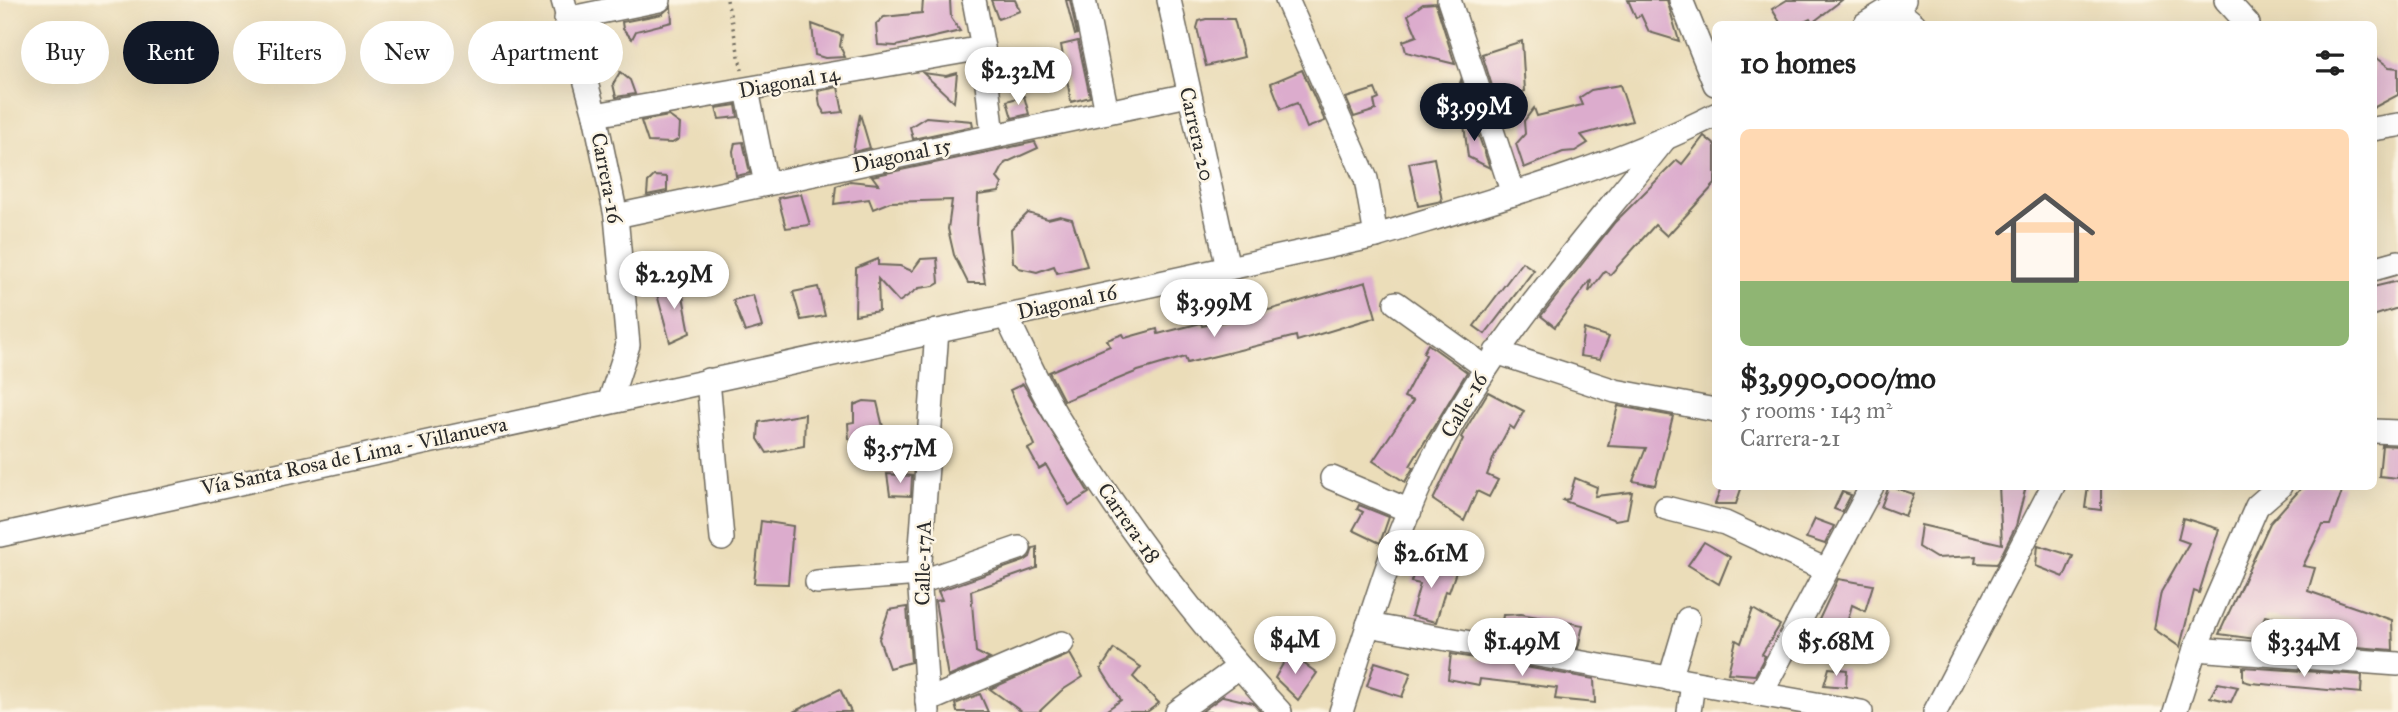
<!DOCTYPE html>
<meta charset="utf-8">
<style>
:root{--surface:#fff;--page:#f2f2f2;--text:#222;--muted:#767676;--accent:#111827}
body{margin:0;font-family:"IM FELL Great Primer",serif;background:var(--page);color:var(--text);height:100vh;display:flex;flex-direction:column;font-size:26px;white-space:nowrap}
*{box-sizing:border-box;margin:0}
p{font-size:23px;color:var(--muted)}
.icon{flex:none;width:38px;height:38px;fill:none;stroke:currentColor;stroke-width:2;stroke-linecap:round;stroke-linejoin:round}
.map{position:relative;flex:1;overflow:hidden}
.drawer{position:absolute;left:1712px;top:21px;width:665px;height:469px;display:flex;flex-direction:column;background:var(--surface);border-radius:10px;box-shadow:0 7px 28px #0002}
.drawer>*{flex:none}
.banner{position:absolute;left:21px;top:21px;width:665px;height:63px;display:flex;gap:14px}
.price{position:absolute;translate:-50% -60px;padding:0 16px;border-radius:24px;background:#fff;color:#222;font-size:23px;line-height:46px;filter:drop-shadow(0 2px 4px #0008)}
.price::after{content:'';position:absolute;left:50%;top:42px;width:21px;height:16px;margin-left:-10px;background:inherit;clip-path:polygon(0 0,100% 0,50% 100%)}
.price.on{background:var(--accent);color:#fff}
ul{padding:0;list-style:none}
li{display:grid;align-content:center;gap:14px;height:371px;padding:0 28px}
li span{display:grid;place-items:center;height:217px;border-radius:10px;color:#555}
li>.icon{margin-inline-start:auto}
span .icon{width:126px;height:126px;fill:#fffc;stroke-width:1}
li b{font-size:30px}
h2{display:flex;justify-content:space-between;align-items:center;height:84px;padding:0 28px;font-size:30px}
.pill{padding:0 24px;border-radius:32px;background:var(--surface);box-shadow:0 7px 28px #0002;font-size:24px;line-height:63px}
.pill.on{background:var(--accent);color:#fff}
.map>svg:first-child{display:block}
.building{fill:#dcaccd}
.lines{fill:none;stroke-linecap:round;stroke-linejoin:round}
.minor-casing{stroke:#6e695d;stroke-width:26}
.path{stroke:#6e695d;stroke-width:3.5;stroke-dasharray:2 5;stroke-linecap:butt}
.minor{stroke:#fff;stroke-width:23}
.labels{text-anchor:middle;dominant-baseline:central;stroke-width:5;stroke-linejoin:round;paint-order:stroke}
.street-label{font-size:21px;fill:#2b2b2b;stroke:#fcf5e5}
</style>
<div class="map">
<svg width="2398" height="712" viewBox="0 0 2398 712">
<rect width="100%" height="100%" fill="#fcf5e5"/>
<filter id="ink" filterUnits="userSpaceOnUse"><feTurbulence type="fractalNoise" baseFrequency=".0143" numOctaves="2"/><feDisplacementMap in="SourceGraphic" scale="14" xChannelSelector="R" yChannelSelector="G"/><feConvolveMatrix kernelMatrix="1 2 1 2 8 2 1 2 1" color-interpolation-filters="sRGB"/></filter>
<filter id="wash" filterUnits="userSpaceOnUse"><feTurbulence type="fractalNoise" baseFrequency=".00686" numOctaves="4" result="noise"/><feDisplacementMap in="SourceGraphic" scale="28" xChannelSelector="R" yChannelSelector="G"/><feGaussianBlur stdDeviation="1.57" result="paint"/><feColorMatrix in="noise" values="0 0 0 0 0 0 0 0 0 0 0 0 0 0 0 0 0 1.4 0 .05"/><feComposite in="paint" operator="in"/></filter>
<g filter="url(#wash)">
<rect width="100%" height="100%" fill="#ebddb9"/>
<g id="blocks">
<g class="building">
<path d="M923,0h27l1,18 9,13 -64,15 -18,-1 -2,-21 8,-7 38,-4z"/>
<path d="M991,0h24l5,11 -22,8z"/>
<path d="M1066,0h4l7,34 -2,1z"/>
<path d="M1628,0h39l12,41 -30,-9 -8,-17 -5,3z"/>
<path d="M1787,0h55l-30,23 -2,-4 -10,5h-19l-9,-15z"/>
<path d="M1436,3v1l19,60 -49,-12 -3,-11 14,-5 -9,-21 15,-11z"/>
<path d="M671,6l1,16 -36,9 -4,8 -9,-10 -1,-7 40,-8z"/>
<path d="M1206,19h28l10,38 -38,9 -9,-38 2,-7z"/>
<path d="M812,24l30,11 -2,11 5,11 -20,1 -10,-3z"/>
<path d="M1078,41l12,56 -19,5 -10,-57z"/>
<path d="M1522,41l3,50 -12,5 -21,-10 -10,-32z"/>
<path d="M2373,55l16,12 9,1v27l-25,13z"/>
<path d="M1302,70l23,51 -18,7 -10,-25 -16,6 -10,-26z"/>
<path d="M620,72l10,8 5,14 -19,3 -3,-13z"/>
<path d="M923,73l23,3 11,-3 -3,29z"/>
<path d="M1461,80l8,25 -15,-3z"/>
<path d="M1620,85l12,36 -51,14 7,8 -13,8 -12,1 -39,16 -8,-24 9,-10 -1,-13 10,-13 3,8 45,-11 -3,-7 12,-8z"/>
<path d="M838,87l5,25 -18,2 -5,-8 -2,-15z"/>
<path d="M1375,89l4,10 -5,2 2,9 -22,7 -8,-19z"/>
<path d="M1024,96l5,18 -17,4 -5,-17z"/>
<path d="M736,105l2,12 -19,2 -3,-11z"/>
<path d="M1462,108l16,26 12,34 -22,-11z"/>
<path d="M860,114l10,34 -17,4z"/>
<path d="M669,116l11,8 -1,15 -7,4 -24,-1 -7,-21z"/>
<path d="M926,117l46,4 1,5 -60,13 -3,-12z"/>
<path d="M1704,136l11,9v39l-48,52 -12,-11 -45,50 -5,-4 -16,21 2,-13 -36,48 -14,-11 74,-94 62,-62 5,4z"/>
<path d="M743,142l7,31 -14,3 -3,-25 2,-8z"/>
<path d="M1035,142l3,6 -33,15 -8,15 5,6 -3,8 -21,3 -1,34 8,54h-17l-14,-28 -6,-26 4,-29 -62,2 -17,7 -4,-10 -35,5 2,-18 14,-5 28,3 -6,-8z"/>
<path d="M1434,158l8,43 -24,5 -9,-43z"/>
<path d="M654,176l13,1v14l-20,4 1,-13z"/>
<path d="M801,194l9,31 -24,3 -8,-30z"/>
<path d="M1028,213l20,6 12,-3 12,3 15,47 -30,7 -3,-7 -17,6 -18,-4 -6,-6 -2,-32z"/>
<path d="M937,258l2,25 -5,3 -15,2 -20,14 -21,-23 1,32 -24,4 1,-47 22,-9v6l22,1 12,5 9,-12z"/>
<path d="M1522,262l12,8 -49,64 -11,-8z"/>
<path d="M2398,281v27l-25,8v-29z"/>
<path d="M1366,282l10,35 -79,24 -1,-5 -109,27 -2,-6 -47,14 -74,30 -15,-29 61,-26 -3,-6 16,-6 2,4 32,-9 1,5 43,-11 1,3 39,-8z"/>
<path d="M681,285l9,48 -20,9 -15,-55z"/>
<path d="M818,287l7,29 -24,4 -8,-28z"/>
<path d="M753,295l9,32 -17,5 -12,-32z"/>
<path d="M1584,329l25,8 -9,22 -20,-3z"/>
<path d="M1428,344l39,28 -57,94 3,2 -8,14 -32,-21 40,-60 -9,-4 22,-42 -3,-2z"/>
<path d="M1023,384l66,109 -20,12 -23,-40 -7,4 -11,-20 7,-4 -25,-55z"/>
<path d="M1488,392l36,19 -10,18 -4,-3 -15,28 -8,21 11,5 -9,17 -12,-6 -13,30 -31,-21 30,-61 -2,-2z"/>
<path d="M864,401l13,1 6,25 -18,2v12l-16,-2 -1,-16 6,-1v-17z"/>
<path d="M1618,406l55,10 -18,69 -22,-4 13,-33 -38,-2z"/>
<path d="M805,414l-1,32 -37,7 -9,-14 1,-17z"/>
<path d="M2382,445l16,1v32l-19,-2z"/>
<path d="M887,474l25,2 -1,20 -21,-1z"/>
<path d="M1575,478l22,9 -2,9 37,-4 -5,26 -12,2 -53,-20 7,-1z"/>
<path d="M1722,486h20l-6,18h-21z"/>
<path d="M1889,486l25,8 -9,22 -24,-9z"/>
<path d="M1999,486h27l-10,40 -19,38 -22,-1 1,-7 -40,2 -18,-11 3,-22 81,19z"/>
<path d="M2088,486h13v24l-16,-2z"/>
<path d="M2303,486h41l-14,39h-7l-20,41 12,2 -7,23 84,29 1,30 -97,-8 7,-20 -38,-6 -10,23 -36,-5 51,-111z"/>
<path d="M1842,492l9,3 -9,17 -8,-3z"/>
<path d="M1359,505l30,12 -9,26 -27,-13 10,-18 -6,-3z"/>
<path d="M2183,518l36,11 -20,64 -5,-2 -14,56 -26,-18 7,-37 28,-49 -11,-4z"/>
<path d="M1815,519l19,7 -9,18 -19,-6z"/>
<path d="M761,521l32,5 -5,58 -34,-1z"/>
<path d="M1704,542l26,15 -11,27 -31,-19z"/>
<path d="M2038,545l35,11 -9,21 -28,-11z"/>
<path d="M1037,547v21l-66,23 5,61 14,7 -42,18 -13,-76 7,-1 -4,-9 86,-30 6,-4 3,-9z"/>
<path d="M1418,561l38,11 -7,20 -4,-1 -9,31 -25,-6 9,-32 -9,-2z"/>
<path d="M1838,579l35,6 -8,26 -13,-6 -8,29 -27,-10z"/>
<path d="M907,607l4,55 -22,6 -10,-29 10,-29z"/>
<path d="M1753,609l27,16 -18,29 3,2 -10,19 -27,-2 8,-33 5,3z"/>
<path d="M1521,614l62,11 -5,23 -78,-14 3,-19z"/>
<path d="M1114,649l27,18 -8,10 26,26 -12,9h-43l17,-12 -20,-31z"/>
<path d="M1289,653l28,20 -19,27 -23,-22z"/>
<path d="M1070,654l13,23 -22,14 -22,21h-17l-32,-23z"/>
<path d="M1451,654l143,25 1,24 -40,-4 2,-11 -77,-9 -1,6 -31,-6z"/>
<path d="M1375,662l36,11 -9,24 -35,-11z"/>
<path d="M2243,667l119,8 -1,18 -110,-10 -8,-2z"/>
<path d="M1829,668l18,2 -1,17 -22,-2z"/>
<path d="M2218,683l20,4 -7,15 -21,-5z"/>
<path d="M840,689l11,23h-58z"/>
<path d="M980,694l8,18h-31l-2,-8z"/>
<path d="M1223,696l30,7 8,9h-60z"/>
</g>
</g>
</g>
<g filter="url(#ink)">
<use href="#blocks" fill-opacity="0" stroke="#6e695d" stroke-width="2"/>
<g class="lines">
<defs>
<g id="minor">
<path d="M563,0l32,115 21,101 12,129 -18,55"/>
<path d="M974,0l9,48 10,88"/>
<path d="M1084,0l23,112"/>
<path d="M1169,0l59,268"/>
<path d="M1287,0l79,179 10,57"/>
<path d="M1449,0l64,194"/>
<path d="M1681,0l34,84"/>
<path d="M2226,0l22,24"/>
<path d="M1893,7l21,17"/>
<path d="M566,19l93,-19"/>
<path d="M1865,24l39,-24"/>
<path d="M747,90l19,94"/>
<path d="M595,115l388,-67"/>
<path d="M2373,129l25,-4"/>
<path d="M616,216l572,-121"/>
<path d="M2373,269l25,-7"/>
<path d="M1396,303l89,64"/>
<path d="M1006,316c17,34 33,71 53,104 64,104 138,202 221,292"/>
<path d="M1496,352l119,39 100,19"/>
<path d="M708,380l14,159"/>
<path d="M2373,431l25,1"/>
<path d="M1332,478l78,33"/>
<path d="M1666,508l59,15 101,47"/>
<path d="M0,535l1376,-299c114,-35 232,-67 339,-121"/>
<path d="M817,582l102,-8"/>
<path d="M920,582l99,-34"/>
<path d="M1368,625l493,87"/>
<path d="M2195,649l203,15"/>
<path d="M1670,679l18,-60"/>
<path d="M1761,693l111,-207"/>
<path d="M927,701l135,-58"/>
<path d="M928,712l-9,-138 18,-243"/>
<path d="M1177,712l62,-45"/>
<path d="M1341,712c27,-85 52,-175 92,-254 60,-117 150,-216 231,-318"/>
<path d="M1689,712l4,-29"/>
<path d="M1935,712l118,-226"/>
<path d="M2175,712l20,-63 62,-143 23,-20"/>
</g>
</defs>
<use href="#minor" class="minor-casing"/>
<path class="path" d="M727,0l15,70"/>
<use href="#minor" class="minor"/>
</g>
</g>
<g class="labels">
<g class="street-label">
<text transform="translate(789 82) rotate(-10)">Diagonal 14</text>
<text transform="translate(1197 134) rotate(77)">Carrera-20</text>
<text transform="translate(902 155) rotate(-12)">Diagonal 15</text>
<text transform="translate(607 178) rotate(79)">Carrera-16</text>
<text transform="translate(1067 302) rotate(-12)">Diagonal 16</text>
<text transform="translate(1464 405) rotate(-60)">Calle-16</text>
<text transform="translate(354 456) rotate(-12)">Vía Santa Rosa de Lima - Villanueva</text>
<text transform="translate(1129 523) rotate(55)">Carrera-18</text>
<text transform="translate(923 563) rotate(-89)">Calle-17A</text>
</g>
</g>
</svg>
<b class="price" style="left:1018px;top:107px">$2.32M</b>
<b class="price on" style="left:1474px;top:143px">$3.99M</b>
<b class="price" style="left:674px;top:311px">$2.29M</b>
<b class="price" style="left:1214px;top:339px">$3.99M</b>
<b class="price" style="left:900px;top:485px">$3.57M</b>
<b class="price" style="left:1431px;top:590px">$2.61M</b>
<b class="price" style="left:1295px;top:676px">$4M</b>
<b class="price" style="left:1522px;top:678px">$1.49M</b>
<b class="price" style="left:1836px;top:678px">$5.68M</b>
<b class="price" style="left:2304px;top:679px">$3.34M</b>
<div class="banner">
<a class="pill">Buy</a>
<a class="pill on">Rent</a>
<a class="pill">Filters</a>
<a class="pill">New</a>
<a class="pill">Apartment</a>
</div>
<section class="drawer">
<h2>10 homes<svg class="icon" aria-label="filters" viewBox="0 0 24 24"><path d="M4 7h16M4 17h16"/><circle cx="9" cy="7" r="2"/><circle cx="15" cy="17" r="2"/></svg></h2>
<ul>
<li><span style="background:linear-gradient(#ffd9b3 70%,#8fb573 0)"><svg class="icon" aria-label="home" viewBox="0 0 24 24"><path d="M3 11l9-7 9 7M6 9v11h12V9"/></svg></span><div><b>$3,990,000/mo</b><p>5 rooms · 143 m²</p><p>Carrera-21</p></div></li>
</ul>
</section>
</div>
